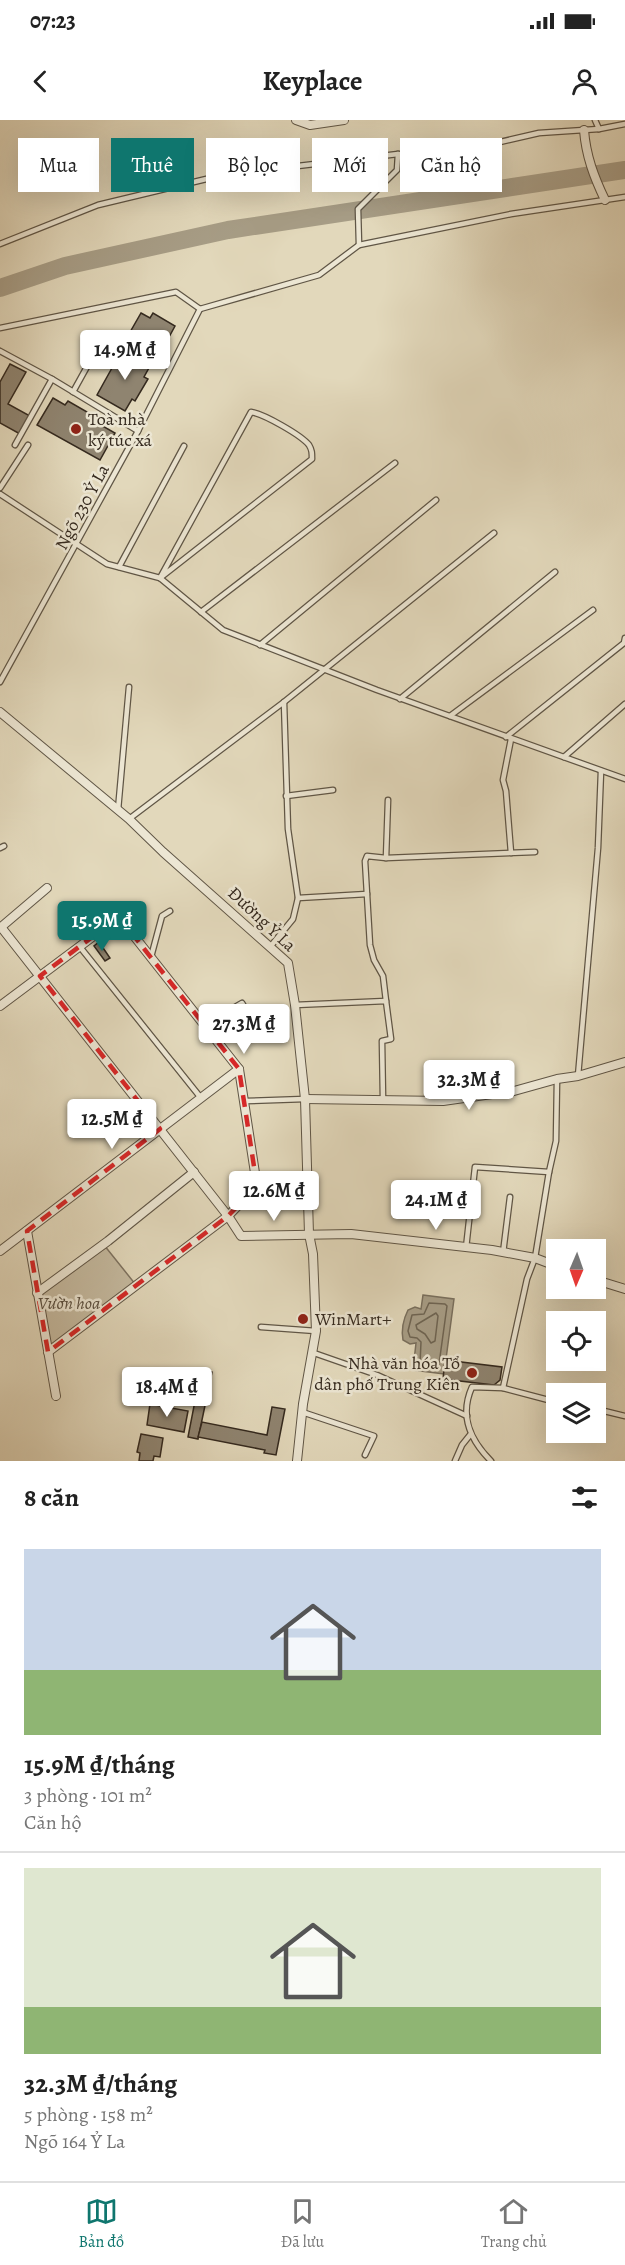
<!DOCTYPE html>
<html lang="vi">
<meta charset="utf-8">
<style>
:root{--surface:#fff;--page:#f6f6f6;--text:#222;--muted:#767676;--line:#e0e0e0;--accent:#0f766e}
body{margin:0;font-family:Alegreya,serif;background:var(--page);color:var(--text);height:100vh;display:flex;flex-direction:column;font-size:22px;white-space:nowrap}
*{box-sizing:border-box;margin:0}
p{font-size:20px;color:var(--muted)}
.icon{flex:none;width:33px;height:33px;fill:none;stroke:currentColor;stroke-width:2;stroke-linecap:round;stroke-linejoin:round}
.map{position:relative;height:1341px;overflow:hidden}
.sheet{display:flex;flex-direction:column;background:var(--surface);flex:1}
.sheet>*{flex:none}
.top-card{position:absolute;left:18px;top:18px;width:590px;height:54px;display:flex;gap:12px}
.needle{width:39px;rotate:182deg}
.buttons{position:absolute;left:546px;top:1119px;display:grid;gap:12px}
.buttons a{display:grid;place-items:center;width:60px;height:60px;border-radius:0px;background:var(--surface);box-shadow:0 6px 24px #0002;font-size:30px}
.price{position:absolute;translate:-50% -51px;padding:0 14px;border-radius:6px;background:#fff;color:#222;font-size:20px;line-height:39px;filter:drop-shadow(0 2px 3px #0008)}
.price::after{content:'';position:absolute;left:50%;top:36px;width:18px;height:14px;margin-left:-9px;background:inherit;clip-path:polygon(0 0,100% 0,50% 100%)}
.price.on{background:var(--accent);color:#fff}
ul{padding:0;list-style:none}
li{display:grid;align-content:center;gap:12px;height:318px;padding:0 24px}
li+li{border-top:2px solid var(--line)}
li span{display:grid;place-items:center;height:186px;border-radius:0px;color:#555}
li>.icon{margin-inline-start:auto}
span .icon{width:108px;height:108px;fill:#fffc;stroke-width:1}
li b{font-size:26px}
h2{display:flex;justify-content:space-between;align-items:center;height:72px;padding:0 24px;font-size:26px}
.chip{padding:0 21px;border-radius:0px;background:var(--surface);box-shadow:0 6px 24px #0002;font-size:21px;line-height:54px}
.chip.on{background:var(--accent);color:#fff}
.status{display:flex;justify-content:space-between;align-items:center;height:42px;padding:0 30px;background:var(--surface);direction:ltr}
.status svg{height:16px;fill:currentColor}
header{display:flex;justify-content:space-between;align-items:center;height:78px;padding:0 24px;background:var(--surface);font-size:27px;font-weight:600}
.tab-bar{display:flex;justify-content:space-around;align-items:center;height:84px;border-top:2px solid var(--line);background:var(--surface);font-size:16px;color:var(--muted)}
.tab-bar a{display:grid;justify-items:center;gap:3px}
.tab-bar .on{color:var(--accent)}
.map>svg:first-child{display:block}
.green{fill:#c5baa0;stroke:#7d7260;stroke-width:1.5}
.water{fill:#a79d86;stroke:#796f5d;stroke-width:1.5}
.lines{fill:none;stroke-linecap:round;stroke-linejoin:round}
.shore{stroke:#6e6452;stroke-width:1.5}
.river{stroke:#a79d86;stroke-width:18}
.building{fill:#8f8470;stroke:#352a1f;stroke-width:1.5}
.lane-casing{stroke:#605646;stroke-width:7}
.street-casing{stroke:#605646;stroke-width:10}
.lane{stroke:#ece6d3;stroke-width:4.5}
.street{stroke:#ece6d3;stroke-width:8}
.marked{fill:none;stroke:#d62828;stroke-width:4.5;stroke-dasharray:12 8;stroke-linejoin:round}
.poi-dot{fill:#8f2418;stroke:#ece6d3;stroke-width:2}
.labels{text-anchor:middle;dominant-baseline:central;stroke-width:5;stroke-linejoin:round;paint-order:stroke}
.poi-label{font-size:18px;fill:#352a1f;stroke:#ece6d3;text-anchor:start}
.street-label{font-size:18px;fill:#352a1f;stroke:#ece6d3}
.park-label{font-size:18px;font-style:italic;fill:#594e3f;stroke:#ece6d3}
</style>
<div class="status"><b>07:23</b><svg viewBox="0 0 49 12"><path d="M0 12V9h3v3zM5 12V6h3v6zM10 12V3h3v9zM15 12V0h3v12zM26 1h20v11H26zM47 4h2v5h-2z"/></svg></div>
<header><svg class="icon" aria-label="back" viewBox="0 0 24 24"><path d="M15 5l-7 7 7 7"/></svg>Keyplace<svg class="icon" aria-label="person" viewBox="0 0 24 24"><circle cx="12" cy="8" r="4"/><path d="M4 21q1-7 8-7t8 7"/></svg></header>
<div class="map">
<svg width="625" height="1341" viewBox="0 0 625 1341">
<rect width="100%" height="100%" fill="#e2d8bb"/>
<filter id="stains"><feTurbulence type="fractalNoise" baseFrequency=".00333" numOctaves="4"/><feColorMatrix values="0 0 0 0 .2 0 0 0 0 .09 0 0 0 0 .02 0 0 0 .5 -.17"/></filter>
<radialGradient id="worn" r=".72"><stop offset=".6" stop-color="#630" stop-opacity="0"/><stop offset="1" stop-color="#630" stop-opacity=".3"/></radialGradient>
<path class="green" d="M104,1125l32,40 -88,66 -10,-58z"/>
<path class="water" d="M423,1175l31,4 -10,75 -31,-4 3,-27 -6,1 -7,-4c-2,-11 0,-20 5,-30l7,-3 6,2z"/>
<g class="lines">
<g class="shore">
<path d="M429,1183l16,1 2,2 -8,58 -2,3 -17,-3 1,-22 -4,-4 -7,-1 -2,-6 4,-16 12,-1z"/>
<path d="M436,1193l2,3 -3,25 -4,2 -6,-9 -8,-5 -1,-4z"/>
</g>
<path class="river" d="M0,168l65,-22 163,-36 397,-60"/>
</g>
<g class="building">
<path d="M141,193l9,5 3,-5 22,13 -12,22 -5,-3 -6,11 -27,-15z"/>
<path d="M122,230l28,16 -6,11 4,2 -13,22 -3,-2 -7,12 -28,-16z"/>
<path d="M10,244l16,8 -18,32 22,12 -10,18 -20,-11v-41z"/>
<path d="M53,278l12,7 3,-4 33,19 -2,4 16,9 -15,27 -63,-35z"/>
<path d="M99,822l11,16 -5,3 -11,-15z"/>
<path d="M445,1240l57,7 -2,13 -6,5 -51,-6z"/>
<path d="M201,1250l11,2 -14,67 -10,-2z"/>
<path d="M150,1284l38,7 -4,21 -37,-7z"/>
<path d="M272,1287l13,2 -9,46 -12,-2 1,-3 -67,-13 4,-15 65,13z"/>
<path d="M141,1314l22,4 -3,19 -6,-1 -1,5h-14l1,-8 -3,-1z"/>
</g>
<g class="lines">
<defs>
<g id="lane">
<path d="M595,0l4,9"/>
<path d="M0,124l98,-39 125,-30 175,-21 33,4 108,-25 60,-4 26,-5"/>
<path d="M359,125l-1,-36 39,-39 1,-16"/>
<path d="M200,189l119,-34 40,-30 152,-31 114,-17"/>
<path d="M0,208l176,-36 24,17"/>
<path d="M0,231l52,28 86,52"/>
<path d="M73,272l26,-47"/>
<path d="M251,292c13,2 50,23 58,33 3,5 3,8 3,14l-152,119z"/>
<path d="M15,325l37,-66"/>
<path d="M0,368l28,-43"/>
<path d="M0,374l107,70 53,14 63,52 154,60 248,89"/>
<path d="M119,447l65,-121"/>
<path d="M201,492l194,-149"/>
<path d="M260,525l176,-145"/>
<path d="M0,562l138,-251 62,-122"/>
<path d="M400,579l155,-127"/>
<path d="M450,596l143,-106"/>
<path d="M506,617l118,-94 1,-5"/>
<path d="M564,637l61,-53"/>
<path d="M286,676l47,-6"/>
<path d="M118,690l11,-123"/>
<path d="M129,699l155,-117 210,-169"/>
<path d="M0,728l4,-2"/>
<path d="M511,733l-5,-62 -3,-11 8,-41"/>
<path d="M386,738l2,-58"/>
<path d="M298,778l69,-4"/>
<path d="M80,827l121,151"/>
<path d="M270,827l23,-28 5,-21 -10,-69 -4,-127"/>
<path d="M151,837l11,-41 8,-5"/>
<path d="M386,881l-3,-25 -9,-16 -4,-15 -5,-84 2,-5 19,2 149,-6"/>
<path d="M295,885l91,-4 5,38 -9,2 1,59"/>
<path d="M204,905l38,-22 9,15"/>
<path d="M578,956l20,-228 3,-77"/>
<path d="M245,981l60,-2"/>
<path d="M466,1128l9,-81 74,5"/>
<path d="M503,1133l7,-56"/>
<path d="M261,1207l55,4"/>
<path d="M314,1233l63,22 90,41"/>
<path d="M503,1268l24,-109 8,-21 14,-86 7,-31 1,-62"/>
<path d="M596,1289l29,7"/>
<path d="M302,1292l72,24 -9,19"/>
<path d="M455,1341l7,-16 8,-10"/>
<path d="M491,1341c-21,-21 -32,-45 -19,-74l31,1 53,14"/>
</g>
<g id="street">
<path d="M296,0l14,5 34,-5"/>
<path d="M584,10c2,26 10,47 21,70"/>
<path d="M0,592l129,107 34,33 125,111 7,42 10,94 4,135 4,20 3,77 -13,73 -6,57"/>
<path d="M1,807l227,289 13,20 110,-2 141,16 43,8 21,8"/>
<path d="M0,808l47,-40"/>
<path d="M0,886l119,-89 120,152 18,117 -29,30 -180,136"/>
<path d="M305,979l138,2 71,-10 43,-12 21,-3 47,-14"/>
<path d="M27,1111l29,165"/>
<path d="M0,1131l239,-182"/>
<path d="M596,1160l29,9"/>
<path d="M37,1173l71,-52 86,-69"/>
</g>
</defs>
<use href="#lane" class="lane-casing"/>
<use href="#street" class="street-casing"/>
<use href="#lane" class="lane"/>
<use href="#street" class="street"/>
</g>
<path class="marked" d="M119,797l120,152 18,117 -29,30 -180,136 -21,-121 133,-102 -120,-153z"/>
<g class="poi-dot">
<circle cx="76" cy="309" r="6"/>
<circle cx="303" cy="1199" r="6"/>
<circle cx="472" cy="1253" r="6"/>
</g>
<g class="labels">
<g class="poi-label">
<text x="88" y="299">Toà nhà<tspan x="88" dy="21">ký túc xá</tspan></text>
<text x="315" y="1199">WinMart+</text>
<text x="460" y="1243" text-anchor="end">Nhà văn hóa Tổ<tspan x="460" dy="21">dân phố Trung Kiên</tspan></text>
</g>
<g class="street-label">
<text transform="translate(82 387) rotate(-62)">Ngõ 230 Ỷ La</text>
<text transform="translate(262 799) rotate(43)">Đường Ỷ La</text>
</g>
<g class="park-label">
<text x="69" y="1183">Vườn hoa</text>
</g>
</g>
<rect width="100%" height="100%" filter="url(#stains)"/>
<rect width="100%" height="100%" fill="url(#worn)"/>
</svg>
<div class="buttons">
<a><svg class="needle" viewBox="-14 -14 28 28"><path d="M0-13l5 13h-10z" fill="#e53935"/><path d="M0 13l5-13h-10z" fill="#767676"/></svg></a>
<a><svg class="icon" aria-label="locate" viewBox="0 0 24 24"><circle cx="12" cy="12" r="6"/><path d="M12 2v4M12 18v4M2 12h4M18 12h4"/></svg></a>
<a><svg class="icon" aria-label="layers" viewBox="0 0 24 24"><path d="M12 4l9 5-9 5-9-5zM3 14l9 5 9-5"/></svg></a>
</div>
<b class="price" style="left:125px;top:261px">14.9M ₫</b>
<b class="price on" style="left:102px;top:832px">15.9M ₫</b>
<b class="price" style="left:244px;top:935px">27.3M ₫</b>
<b class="price" style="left:469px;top:991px">32.3M ₫</b>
<b class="price" style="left:112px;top:1030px">12.5M ₫</b>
<b class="price" style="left:274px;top:1102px">12.6M ₫</b>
<b class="price" style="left:436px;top:1111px">24.1M ₫</b>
<b class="price" style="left:167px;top:1298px">18.4M ₫</b>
<div class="top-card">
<a class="chip">Mua</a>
<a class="chip on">Thuê</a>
<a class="chip">Bộ lọc</a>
<a class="chip">Mới</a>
<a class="chip">Căn hộ</a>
</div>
</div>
<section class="sheet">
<h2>8 căn<svg class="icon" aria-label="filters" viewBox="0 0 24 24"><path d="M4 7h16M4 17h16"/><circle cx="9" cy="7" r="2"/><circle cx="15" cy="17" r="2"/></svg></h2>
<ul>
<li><span style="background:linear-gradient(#c9d6e8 65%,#8fb573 0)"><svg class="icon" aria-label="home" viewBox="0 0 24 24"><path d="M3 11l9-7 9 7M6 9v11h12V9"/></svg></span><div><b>15.9M ₫/tháng</b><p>3 phòng · 101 m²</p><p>Căn hộ</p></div></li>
<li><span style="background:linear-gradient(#dfe7d0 75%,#8fb573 0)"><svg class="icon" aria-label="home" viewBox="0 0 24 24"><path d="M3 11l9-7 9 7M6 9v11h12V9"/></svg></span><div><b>32.3M ₫/tháng</b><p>5 phòng · 158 m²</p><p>Ngõ 164 Ỷ La</p></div></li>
</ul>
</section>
<nav class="tab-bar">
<a class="on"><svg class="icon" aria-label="map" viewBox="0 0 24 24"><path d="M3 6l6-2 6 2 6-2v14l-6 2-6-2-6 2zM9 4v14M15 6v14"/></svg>Bản đồ</a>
<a><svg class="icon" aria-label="saved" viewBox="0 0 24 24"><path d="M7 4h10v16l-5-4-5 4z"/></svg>Đã lưu</a>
<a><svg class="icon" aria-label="home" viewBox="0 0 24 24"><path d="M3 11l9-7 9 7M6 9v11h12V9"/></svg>Trang chủ</a>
</nav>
